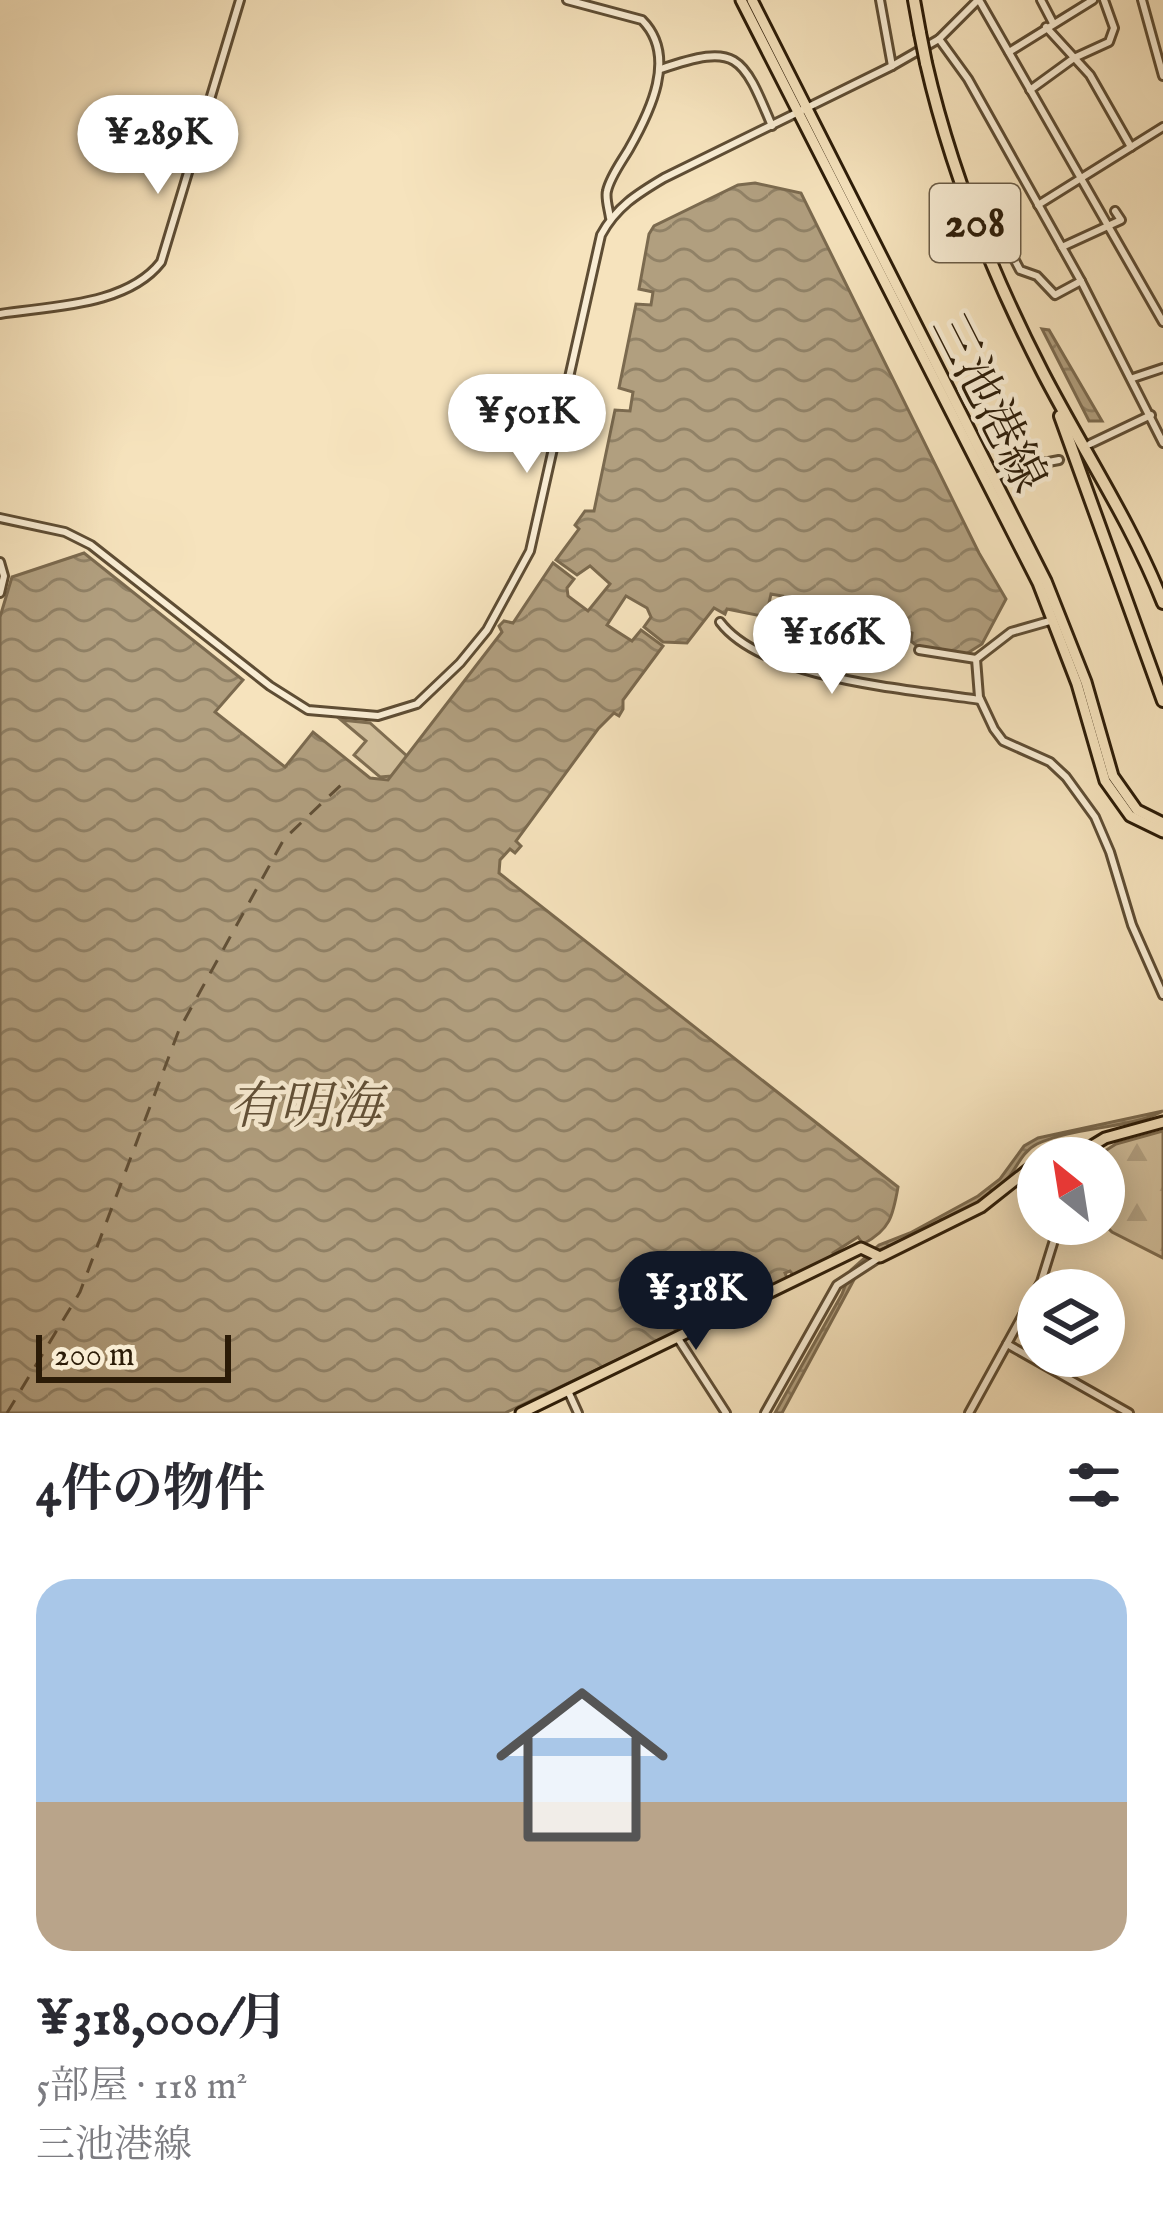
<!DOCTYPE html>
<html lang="ja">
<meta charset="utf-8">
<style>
:root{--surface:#fff;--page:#f7f7f7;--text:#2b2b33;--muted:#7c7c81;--line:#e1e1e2;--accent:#111827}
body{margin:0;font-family:"IM FELL English","Noto Serif JP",serif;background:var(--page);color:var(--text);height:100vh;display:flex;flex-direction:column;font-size:45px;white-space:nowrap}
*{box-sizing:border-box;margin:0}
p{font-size:39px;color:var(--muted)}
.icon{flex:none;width:66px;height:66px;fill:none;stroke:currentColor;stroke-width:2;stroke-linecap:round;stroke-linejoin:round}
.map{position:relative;height:1413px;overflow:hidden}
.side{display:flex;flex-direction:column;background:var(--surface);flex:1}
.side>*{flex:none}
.needle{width:78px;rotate:330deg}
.fabs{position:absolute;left:1017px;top:1137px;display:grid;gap:24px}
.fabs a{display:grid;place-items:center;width:108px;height:108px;border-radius:50%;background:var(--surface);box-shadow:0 6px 30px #0003;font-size:60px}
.scale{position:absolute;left:36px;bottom:30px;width:195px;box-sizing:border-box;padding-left:12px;border:6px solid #2b1b07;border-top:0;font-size:33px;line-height:42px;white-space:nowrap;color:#2b1b07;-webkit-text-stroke:9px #f9edd4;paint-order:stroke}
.price{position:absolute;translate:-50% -102px;padding:0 27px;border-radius:42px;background:#fff;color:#222;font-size:39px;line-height:78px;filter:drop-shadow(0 3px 6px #0008)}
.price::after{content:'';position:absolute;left:50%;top:72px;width:36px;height:27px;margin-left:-18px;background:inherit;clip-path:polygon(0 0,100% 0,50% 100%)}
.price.selected{background:var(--accent);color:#fff}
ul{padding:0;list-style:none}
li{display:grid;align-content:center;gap:24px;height:636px;padding:0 36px}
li+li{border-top:3px solid var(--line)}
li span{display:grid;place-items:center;height:372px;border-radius:36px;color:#555}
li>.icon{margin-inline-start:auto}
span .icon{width:216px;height:216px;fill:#fffc;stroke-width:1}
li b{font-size:51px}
h2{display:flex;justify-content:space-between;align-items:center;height:144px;padding:0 36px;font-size:51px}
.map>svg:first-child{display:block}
.green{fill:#d3c19e;stroke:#7f6e52;stroke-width:3}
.forest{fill:url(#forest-firs);stroke:#7f6e52;stroke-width:3}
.water{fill:url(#water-waves);stroke:#7b6a4f;stroke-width:3}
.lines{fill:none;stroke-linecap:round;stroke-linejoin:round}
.ferry{stroke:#615037;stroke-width:3;stroke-dasharray:15 12;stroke-linecap:butt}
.minor-tunnel{stroke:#cdbb99;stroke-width:6;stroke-dasharray:6 3;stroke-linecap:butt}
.minor-casing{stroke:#5e4d34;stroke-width:12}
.major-casing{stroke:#2b1b07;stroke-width:15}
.highway-casing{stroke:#2b1b07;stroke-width:16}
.minor{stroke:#f9edd4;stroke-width:6}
.major{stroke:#f6e3bd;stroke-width:9}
.highway{stroke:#f6e3bd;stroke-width:10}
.highway-bridge-casing{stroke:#2b1b07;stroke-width:16;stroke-linecap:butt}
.highway-bridge{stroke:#f6e3bd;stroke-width:10}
.labels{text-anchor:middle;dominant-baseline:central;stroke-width:9;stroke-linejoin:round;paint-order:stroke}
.shield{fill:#f9edd4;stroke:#695a44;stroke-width:3}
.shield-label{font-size:45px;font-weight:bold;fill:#2b1b07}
.street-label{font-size:48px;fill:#2b1b07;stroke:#f9edd4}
.water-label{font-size:51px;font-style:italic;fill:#615037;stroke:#f9edd4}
</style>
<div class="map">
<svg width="1163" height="1413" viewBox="0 0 1163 1413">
<defs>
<pattern id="forest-firs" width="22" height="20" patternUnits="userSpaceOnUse" patternTransform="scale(3)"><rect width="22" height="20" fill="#d3c19e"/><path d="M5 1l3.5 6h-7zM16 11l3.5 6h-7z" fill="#b5a587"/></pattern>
<pattern id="water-waves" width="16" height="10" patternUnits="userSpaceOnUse" patternTransform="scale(3)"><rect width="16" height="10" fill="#b19f7f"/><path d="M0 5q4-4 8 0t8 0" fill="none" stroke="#908166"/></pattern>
</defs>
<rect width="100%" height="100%" fill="#f6e3bd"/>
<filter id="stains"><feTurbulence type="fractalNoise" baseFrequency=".00167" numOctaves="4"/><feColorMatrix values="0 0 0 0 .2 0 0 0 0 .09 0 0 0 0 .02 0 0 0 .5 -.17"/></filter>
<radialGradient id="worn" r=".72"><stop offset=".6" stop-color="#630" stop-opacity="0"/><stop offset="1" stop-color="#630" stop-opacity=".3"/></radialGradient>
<path class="green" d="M341,720l29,3 38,34 -16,19 -12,1 -26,-22 12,-14z"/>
<path class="forest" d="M1163,1131v127l-51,-26 -8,-8 5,-8 -5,-5v-53h-10l22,-14z"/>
<g class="water">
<path d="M755,183l46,10 178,360 27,46 -24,45 -16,10 -49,-8 -6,-5 1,-8 -8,-3 -1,3 -21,-14 -1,-5 -110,-20 -5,23 -39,-8 -2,5 -11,-6 -27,35 -24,-1 -19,-15 7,-10 -4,-9 -21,-12 -19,29 25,16 9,-11 22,16 -40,54v9l-4,7 -5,-3 -16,16 -82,112 5,5 -6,7 -5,-4 -10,11 -1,13 399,314c-5,29 -8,43 -35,57l-5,-7 -25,16 2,6 -41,17 -4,-5 -5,2 2,5 -47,23 -5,-7 -4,3 3,7 -6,3 -4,-4 -50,24 2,5 -171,81h-505v-796l12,-40 72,-24 159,127 -28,32 70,55 28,-35 57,46 18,2 114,-148 -3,-6 5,-5 9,2 40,-60 21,16 -7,9 1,8 20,15 22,-27 -20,-18 -13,9 -21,-15 23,-31 -4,-4 10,-14h9l21,-101 15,1 3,-19 -14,-4 17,-84 15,1 2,-13 -14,-3 10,-55 5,-8 84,-41z"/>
<path d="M1042,329l7,1 53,91h-13z"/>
<path d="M1163,1111c-38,19 -87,15 -126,33 -18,9 -21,29 -36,42 -27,25 -88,53 -124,65l-14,12 -81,150h-7l67,-119 9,-24 28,-25 31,-12 68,-37 22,-17 24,-33 14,-8z"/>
</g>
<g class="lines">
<path class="ferry" d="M7,1413l73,-121 99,-262 105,-191 58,-55"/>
<path class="minor-tunnel" d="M1059,460l27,-14"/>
<defs>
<g id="minor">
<path d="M567,0l75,20c36,36 8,92 -13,129 -7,12 -19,28 -22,42 -2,7 2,19 3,27"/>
<path d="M880,0l12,66"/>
<path d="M979,0l184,322"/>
<path d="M1041,0l12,23"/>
<path d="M1142,0l21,76"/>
<path d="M1046,27l44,48 41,72"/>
<path d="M939,39l29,40 113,202 82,162"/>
<path d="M1009,52l84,-52"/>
<path d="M661,69c76,-26 81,-15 111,57"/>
<path d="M1030,90l44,-32 35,-16 5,-14 -10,-28"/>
<path d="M1038,205l125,-78"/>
<path d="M1000,232l20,38 17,6 18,19 26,-14"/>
<path d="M1062,247l59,-27 -6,-9"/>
<path d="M0,314c51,-8 127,-8 161,-52l79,-262"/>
<path d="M1133,378l30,-10"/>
<path d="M1090,444l61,-29"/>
<path d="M994,478l22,-10 43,-8"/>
<path d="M0,518l65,14 26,13 179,141 38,24 70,6 39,-12 43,-41 27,-33 43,-79 71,-316c15,-28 36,-41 63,-57l228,-112 47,-27 39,-39"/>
<path d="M0,562l4,14 -4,17"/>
<path d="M720,622c44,58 190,67 260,78"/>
<path d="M919,650l57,9"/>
<path d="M976,659l3,38 15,32 9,12 47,21 16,15 29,40 15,35 22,73 31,70"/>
<path d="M976,659l35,-27 42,-12"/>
<path d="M677,1337l49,76"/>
<path d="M1007,1344l122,69"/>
<path d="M568,1391l10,22"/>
<path d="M765,1413l72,-128 43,-28"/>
<path d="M969,1413l72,-131 18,-58"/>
</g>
<g id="major">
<path d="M741,0l297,583 39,101 28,97 25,35 33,16"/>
<path d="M752,0l294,581 40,101 27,94 24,34 26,13"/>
<path d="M1049,1158l28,-3 28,-17 58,-16"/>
<path d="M521,1413l340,-165 19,9 101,-50 57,-45"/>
</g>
<g id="highway">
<path d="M914,0l6,33"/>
<path d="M926,63c25,109 66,211 117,310 40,77 88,149 120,230"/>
<path d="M1060,416l103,285"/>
</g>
</defs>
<use href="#minor" class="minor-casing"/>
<use href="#major" class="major-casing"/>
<use href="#highway" class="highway-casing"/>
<use href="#minor" class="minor"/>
<use href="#major" class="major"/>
<use href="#highway" class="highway"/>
<defs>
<path id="highway-bridge" d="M920,33l6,30"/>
</defs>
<use href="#highway-bridge" class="highway-bridge-casing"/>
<use href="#highway-bridge" class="highway-bridge"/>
</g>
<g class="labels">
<rect class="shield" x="930" y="184" width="90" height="78" rx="9"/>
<g class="shield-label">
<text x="975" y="223">208</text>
</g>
<g class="street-label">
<text transform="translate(987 404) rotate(63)">三池港線</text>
</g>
<g class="water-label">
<text x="305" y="1109">有明海</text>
</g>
</g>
<rect width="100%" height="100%" filter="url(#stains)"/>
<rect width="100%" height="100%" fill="url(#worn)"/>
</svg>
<div class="fabs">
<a><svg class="needle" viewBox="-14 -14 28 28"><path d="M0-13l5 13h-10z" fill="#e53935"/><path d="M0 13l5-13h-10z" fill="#7c7c81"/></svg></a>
<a><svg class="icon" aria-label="layers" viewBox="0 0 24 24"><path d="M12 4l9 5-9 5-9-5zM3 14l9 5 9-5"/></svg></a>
</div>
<div class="scale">200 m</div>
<b class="price" style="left:158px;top:197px">¥289K</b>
<b class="price" style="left:527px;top:476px">¥501K</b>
<b class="price" style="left:832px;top:697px">¥166K</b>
<b class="price selected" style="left:696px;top:1353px">¥318K</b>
</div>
<section class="side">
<h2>4件の物件<svg class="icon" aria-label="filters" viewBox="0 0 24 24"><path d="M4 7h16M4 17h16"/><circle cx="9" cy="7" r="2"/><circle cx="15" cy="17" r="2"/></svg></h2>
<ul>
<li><span style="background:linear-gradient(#a9c7e8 60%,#b9a48a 0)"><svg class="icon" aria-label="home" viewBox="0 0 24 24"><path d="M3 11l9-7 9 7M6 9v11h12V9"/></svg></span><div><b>¥318,000/月</b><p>5部屋 · 118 m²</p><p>三池港線</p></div></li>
</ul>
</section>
